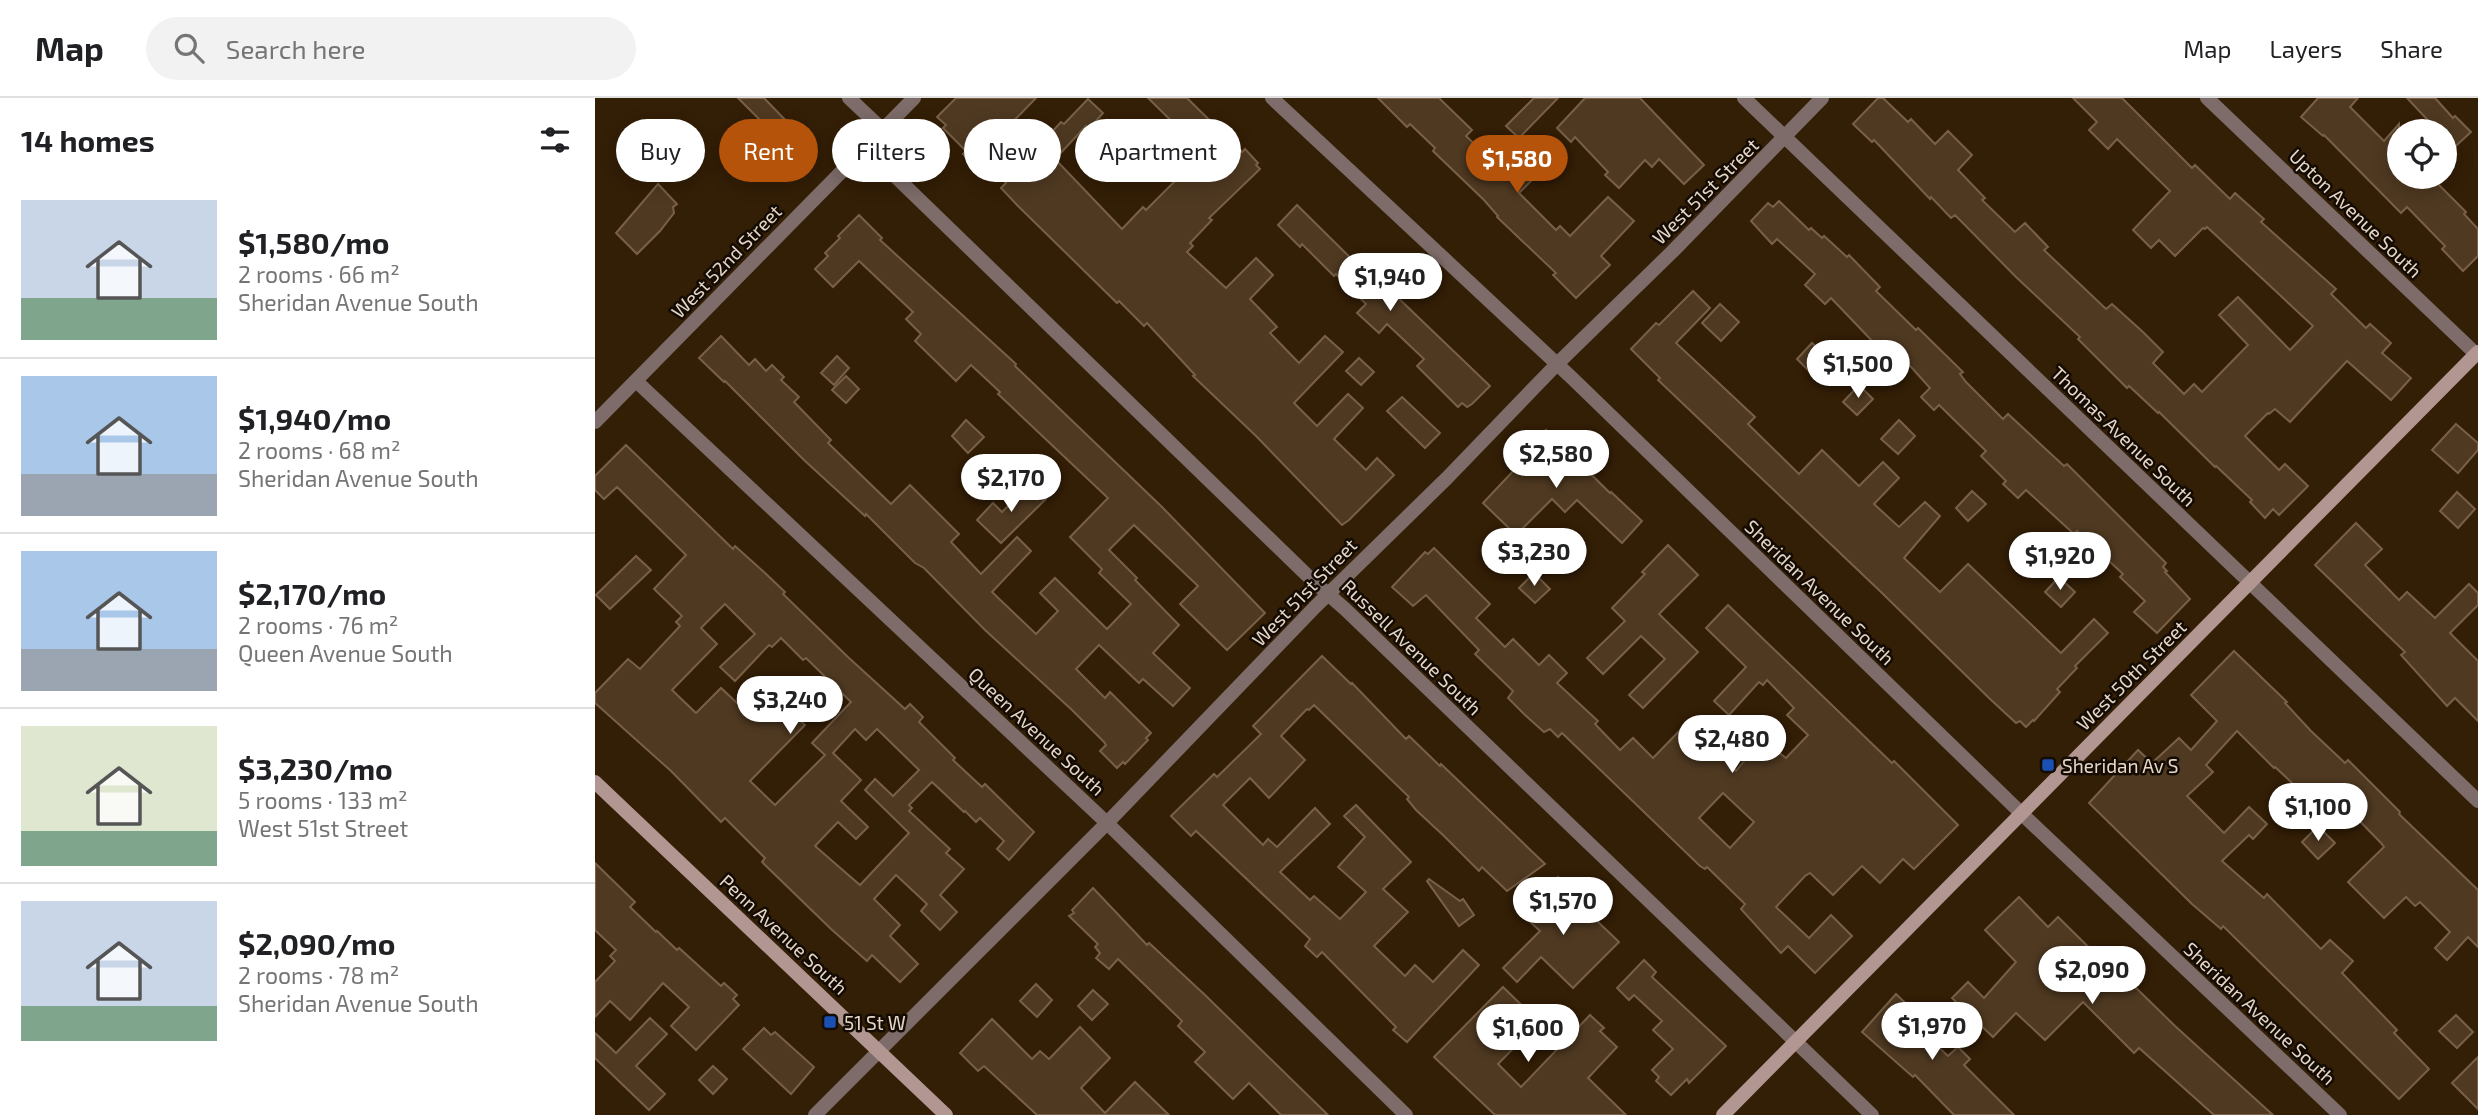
<!DOCTYPE html>
<meta charset="utf-8">
<style>
:root{--surface:#fff;--page:#f2f2f2;--text:#202124;--muted:#757577;--line:#e0e0e0;--accent:#b45309}
body{margin:0;font-family:"Exo 2",sans-serif;background:var(--page);color:var(--text);height:100vh;display:flex;flex-direction:column;font-size:26px;white-space:nowrap}
*{box-sizing:border-box;margin:0}
p{font-size:23px;color:var(--muted)}
.icon{flex:none;width:38px;height:38px;fill:none;stroke:currentColor;stroke-width:2;stroke-linecap:round;stroke-linejoin:round}
.map{position:relative;flex:1;overflow:hidden}
.side{display:flex;flex-direction:column;background:var(--surface);width:595px}
.side>*{flex:none}
.hud{position:absolute;left:21px;top:21px;width:665px;height:63px;display:flex;gap:14px}
.buttons{position:absolute;left:1792px;top:21px;display:grid;gap:14px}
.buttons a{display:grid;place-items:center;width:70px;height:70px;border-radius:50%;background:var(--surface);box-shadow:0 4px 18px #0003;font-size:35px}
.price{position:absolute;translate:-50% -60px;padding:0 16px;border-radius:24px;background:#fff;color:#222;font-size:23px;line-height:46px;filter:drop-shadow(0 2px 4px #0008)}
.price::after{content:'';position:absolute;left:50%;top:42px;width:21px;height:16px;margin-left:-10px;background:inherit;clip-path:polygon(0 0,100% 0,50% 100%)}
.price.selected{background:var(--accent);color:#fff}
ul{padding:0;list-style:none}
li{display:flex;align-items:center;gap:21px;height:175px;padding:0 21px}
li+li{border-top:2px solid var(--line)}
li span{display:grid;place-items:center;flex:none;width:196px;height:140px;border-radius:0px;color:#555}
li>.icon{margin-inline-start:auto}
span .icon{width:84px;height:84px;fill:#fffc;stroke-width:1}
li b{font-size:30px}
h2{display:flex;justify-content:space-between;align-items:center;height:84px;padding:0 21px;font-size:30px}
.chip{padding:0 24px;border-radius:32px;background:var(--surface);box-shadow:0 4px 18px #0003;font-size:24px;line-height:63px}
.chip.selected{background:var(--accent);color:#fff}
header{display:flex;align-items:center;gap:42px;box-sizing:border-box;height:98px;padding:0 35px;background:var(--surface);border-bottom:2px solid var(--line)}
header strong{font-size:33px}
nav{display:flex;gap:38px;margin-inline-start:auto;font-size:24px}
.search{width:490px;height:63px;background:var(--page);display:flex;align-items:center;gap:18px;box-sizing:border-box;padding:0 24px;border-radius:38px;color:var(--muted);font-size:26px}
main{display:flex;flex:1;min-height:0}
.map>svg:first-child{display:block}
.building{fill:#4f3921;stroke:#796047;stroke-width:2;fill-rule:evenodd}
.lines{fill:none;stroke-linecap:round;stroke-linejoin:round}
.street{stroke:#7d6c69;stroke-width:14}
.secondary{stroke:#b19691;stroke-width:14}
.transit-dot{fill:#1a4fb4;stroke:#140b03;stroke-width:2.5}
.labels{text-anchor:middle;dominant-baseline:central;stroke-width:5;stroke-linejoin:round;paint-order:stroke}
.street-label{font-size:19px;fill:#e5d7c9;stroke:#140b03}
.poi-label{font-size:19px;fill:#e5d7c9;stroke:#140b03;text-anchor:start}
</style>
<header>
<strong>Map</strong>
<div class="search"><svg class="icon" aria-label="search" viewBox="0 0 24 24"><circle cx="10" cy="10" r="6"/><path d="M15 15l6 6"/></svg>Search here</div>
<nav><a>Map</a><a>Layers</a><a>Share</a></nav>
</header>
<main>
<section class="side">
<h2>14 homes<svg class="icon" aria-label="filters" viewBox="0 0 24 24"><path d="M4 7h16M4 17h16"/><circle cx="9" cy="7" r="2"/><circle cx="15" cy="17" r="2"/></svg></h2>
<ul>
<li><span style="background:linear-gradient(#c9d6e8 70%,#7fa58c 0)"><svg class="icon" aria-label="home" viewBox="0 0 24 24"><path d="M3 11l9-7 9 7M6 9v11h12V9"/></svg></span><div><b>$1,580/mo</b><p>2 rooms · 66 m²</p><p>Sheridan Avenue South</p></div></li>
<li><span style="background:linear-gradient(#a9c7e8 70%,#9aa5b1 0)"><svg class="icon" aria-label="home" viewBox="0 0 24 24"><path d="M3 11l9-7 9 7M6 9v11h12V9"/></svg></span><div><b>$1,940/mo</b><p>2 rooms · 68 m²</p><p>Sheridan Avenue South</p></div></li>
<li><span style="background:linear-gradient(#a9c7e8 70%,#9aa5b1 0)"><svg class="icon" aria-label="home" viewBox="0 0 24 24"><path d="M3 11l9-7 9 7M6 9v11h12V9"/></svg></span><div><b>$2,170/mo</b><p>2 rooms · 76 m²</p><p>Queen Avenue South</p></div></li>
<li><span style="background:linear-gradient(#dfe7d0 75%,#7fa58c 0)"><svg class="icon" aria-label="home" viewBox="0 0 24 24"><path d="M3 11l9-7 9 7M6 9v11h12V9"/></svg></span><div><b>$3,230/mo</b><p>5 rooms · 133 m²</p><p>West 51st Street</p></div></li>
<li><span style="background:linear-gradient(#c9d6e8 75%,#7fa58c 0)"><svg class="icon" aria-label="home" viewBox="0 0 24 24"><path d="M3 11l9-7 9 7M6 9v11h12V9"/></svg></span><div><b>$2,090/mo</b><p>2 rooms · 78 m²</p><p>Sheridan Avenue South</p></div></li>
</ul>
</section>
<div class="map">
<svg width="1883" height="1017" viewBox="0 0 1883 1017">
<rect width="100%" height="100%" fill="#331e06"/>
<g class="building">
<path d="M143,0h26l33,34 -15,17 2,2 -22,23 -24,-23 26,-27z"/>
<path d="M361,0h80l-35,36 26,25 34,-37 3,2 24,-25 15,14 -14,16 -3,-3 -31,33 67,70 21,-22 3,3 49,-49 -7,-6 9,-9 -49,-48h39l55,54 3,-3 13,14 -2,2 4,4 -51,49 3,2 -22,23 3,3 -6,6 39,36 30,-30 17,17 -23,24 27,28 -7,6 29,30 26,-27 18,16 -49,51 23,23 31,-32 15,14 -29,31 32,31 11,-12 17,17 -45,45 -7,5 -86,-89 -63,-60 2,-1 -48,-52 -3,3 -25,-25 -2,2 -99,-97 -17,-18 5,-5 -25,-23 -6,5 -12,-11 3,-3 -23,-23 3,-3 -9,-8z"/>
<path d="M783,0h61l33,32 -6,6 39,37 25,-26 18,17 -29,29 37,37 4,-4 10,10 38,-39 26,24 -33,35 9,9 -34,33 -23,-23 3,-2 -59,-56 1,-1 -14,-16 -51,-49 2,-3 -25,-24 -3,3z"/>
<path d="M939,0h24l-39,40 -13,-12z"/>
<path d="M990,0h55l64,67 -20,19 -25,-25 -7,8 -7,-7 -26,28 -14,-13 3,-3 -33,-35 -4,5 -14,-14z"/>
<path d="M1283,0h5l25,24 3,-3 24,25 13,-13 24,24 -14,15 27,28 -3,2 33,32 10,-9 23,24 -4,3 62,59 6,-5 31,28 20,20 -10,11 31,31 10,-10 8,8 46,-47 -29,-30 19,-18 52,53 23,-24 -106,-99 -2,2 -2,-1 -28,28 -16,-16 -8,8 -18,-18 37,-39 -53,-52 -9,10 -19,-19 8,-8 -24,-24h49l70,70 3,-3 35,34 5,-6 29,26 -3,3 75,67 -5,5 35,34 4,-4 21,19 -9,10 29,25 -20,22 -44,-39 -57,61 -15,-13 -6,5 -1,-1 -23,23 34,34 6,-6 23,22 -29,29 -6,-6 -8,9 -15,-16 2,-2 -36,-34 -1,1 -56,-55 -1,1 -29,-27 -2,2 -49,-49 2,-2 -64,-60 -61,-62 -4,3 -20,-21 -1,2 -56,-59 -2,2 -19,-18z"/>
<path d="M1723,0h40l-8,9 34,34 15,-17v53h32l35,35 -2,2 14,15v27l-15,15 -21,-22 3,-3 -38,-39 -6,6 -77,-78 -1,1 -22,-19z"/>
<path d="M1812,0h28l18,20 2,-2 16,16 -26,24v-25h-7z"/>
<path d="M526,22l31,33 -17,18 -16,-15 3,-4 -16,-16z"/>
<path d="M63,86l19,20 -4,3 1,6 -14,18 -23,23 -21,-21z"/>
<path d="M1184,103l30,29 2,-2 11,10 2,-2 23,21 2,-2 31,32 -4,4 40,39 2,-2 45,44 -3,2 6,8 37,37 5,-5 56,52 3,-2 99,99 -3,4 4,4 -2,1 25,27 -33,34 -23,-21 11,-11 -25,-24 3,-3 -46,-43 -3,3 -48,-44 -8,8 -15,-14 3,-3 -25,-25 5,-5 -47,-46 -5,5 -13,-13 9,-9 -18,-20 -22,-21 -3,3 -8,-8 -3,3 -45,-47 -6,6 -20,-19 10,-11 -38,-35 -5,5 -21,-23 17,-18 5,4z"/>
<path d="M702,107l84,83 3,-3 9,8 97,93 -18,18 -5,3 -5,-4 -4,4 -41,-41 7,-7 -37,-35 -8,9 -22,-20 9,-9 -30,-30 -2,2 -32,-32 -2,3 -22,-22z"/>
<path d="M264,117l23,23 -2,2 136,124 -1,2 147,141 103,106 -38,37 -47,-46 18,-18 -64,-61 -25,25 28,28 -2,2 44,45 -26,28 37,35 -17,18 -30,-27 -4,4 -40,-38 -23,24 29,29 5,-6 41,41 -5,5 2,2 -23,24 -2,-2 -6,6 -17,-17 6,-6 -2,-3 -32,-32 -87,-80 -61,-62 -9,-5 -49,-49 -1,2 -61,-56 -79,-79 -1,1 -25,-24 22,-22 28,29 6,-6 11,12 6,-6 12,12 -3,3 18,17 -5,5 37,38 -3,3 63,61 19,-19 49,49 -8,8 30,32 36,-37 14,14 -39,41 44,42 22,-23 -18,-18 15,-15 52,51 24,-25 -32,-31 3,-4 -32,-32 38,-39 -110,-104 2,-2 -29,-27 -15,16 -41,-40 6,-7 -15,-15 7,-7 -54,-51 -26,26 -18,-18 13,-13 -3,-3 15,-15 -2,-2z"/>
<path d="M1098,193l17,17 -34,35 79,74 -7,7 51,50 23,-24 37,36 24,-24 16,16 -25,26 25,23 26,-25 15,14 -36,42 36,34 28,-28 93,89 33,-34 14,14 -33,33 2,2 -20,21 3,3 -26,29 -1,-1 -7,7 -6,-6 -4,2 -26,-24 -109,-107 -223,-212 2,-2 -29,-29 25,-26 3,2z"/>
<path d="M1125,206l19,18 -18,19 -19,-18z"/>
<path d="M1217,245l16,15 -16,16 -15,-15z"/>
<path d="M242,258l12,12 -15,17 -13,-12z"/>
<path d="M764,260l15,14 -13,13 -15,-14z"/>
<path d="M251,278l13,13 -13,14 -14,-13z"/>
<path d="M1264,287l14,14 -16,16 -14,-13z"/>
<path d="M807,299l38,36 -15,15 -38,-37z"/>
<path d="M371,322l18,17 -16,16 -16,-17z"/>
<path d="M1304,322l16,16 -17,18 -17,-15z"/>
<path d="M1861,326l22,19v7l-20,23 -26,-23z"/>
<path d="M951,332l64,63 1,-1 31,29 -20,22 -45,-43 -12,12 -13,-13 -36,36 -33,-32 34,-36 -4,-5z"/>
<path d="M31,347l107,104 2,-3 29,26 21,20 -2,2 66,64 56,51 5,-5 13,13 -4,5 36,36 -2,2 29,27 3,-3 49,48 -25,28 -12,-11 7,-8 -24,-23 -4,4 -11,-11 -1,1 -32,-30 -23,23 3,3 -3,3 41,38 -4,4 18,16 -24,26 17,17 -17,18 -19,-19 6,-7 -31,-29 -22,24 26,26 -10,11 28,28 -18,18 -28,-27 -5,6 -36,-32 -69,-67 3,-4 -40,-40 -4,4 -50,-51 -76,-68v-10l33,-34 12,10 40,-43 -4,-4 6,-6 -28,-27 32,-34 -69,-68 -13,12 -9,-9v-14zM130,506l30,30 -35,33 15,14 34,-36 3,2 9,-9 22,22 3,-2 45,44 -39,41 13,12 -50,50 -25,-24 55,-56 -33,-29 -20,21 -31,-29 -25,25 -24,-23 45,-46 -16,-16zM260,631l11,11 11,-11 42,41 -26,26 -18,-17 -10,11 44,43 -49,52 -45,-39 23,-24 18,17 12,-12 -27,-26 20,-21 -28,-27z"/>
<path d="M436,385l15,16 -45,44 -24,-23 16,-17 9,9z"/>
<path d="M1377,393l14,13 -18,17 -12,-13z"/>
<path d="M1862,394l18,17 -17,19 -18,-17z"/>
<path d="M1761,425l26,26 -17,16 34,35 8,-8 28,26 34,-34 9,9v12l-28,28 28,28v60l-23,-23 -8,8 -46,-51 4,-3 -90,-87z"/>
<path d="M1073,447l30,30 -39,39 39,38 -55,56 -14,-13 36,-36 -24,-23 -38,38 -16,-16 38,-37 -13,-13 33,-34 -3,-2z"/>
<path d="M839,450l56,56 -14,14 29,29 8,-8 26,26 10,-10 18,18 -10,10 41,38 -3,3 25,26 13,-12 20,20 35,-36 48,49 26,-32 24,19 22,-23 -21,-20 7,-7 -27,-28 -4,5 -4,-3 -30,33 -15,-14 32,-34 -40,-39 22,-23 164,158 2,-2 64,64 -44,44 -11,-10 -23,24 -18,-17 -29,29 -23,-22 -5,3 -29,31 33,31 22,-23 21,21 -37,37 -27,-27 -7,7 -40,-44 4,-5 -38,-37 -2,2 -5,-3 -138,-133 -4,4 -8,-8 -6,3 -19,-17 -17,-17 5,-7 -38,-37 4,-4 -53,-55 -13,11 -21,-19 33,-35 3,2zM1128,695l31,29 -24,26 -31,-30z"/>
<path d="M41,458l15,14 -41,39 -14,-14z"/>
<path d="M939,475l16,16 -15,14 -16,-15z"/>
<path d="M1464,479l16,15 -14,15 -16,-15z"/>
<path d="M1639,553l53,51 -2,1 26,28 34,32 3,-3 52,52 -1,2 79,76v57l-10,-10 -21,23 -12,-12 15,-16 -30,-30 -5,4 -9,-9 -22,21 -36,-36 36,-35 -3,-4 -33,-34 -13,14 -60,-56 -1,1 -37,-37 -31,34 7,7 -26,24 37,37 25,-26 18,17 -14,15 -4,-4 -27,26 42,37 3,-4 54,55 9,-9 23,21 -11,12 55,57 -3,3 35,36 -30,30 -176,-173 -2,3 -29,-25 -103,-101 49,-53 14,13 27,-25 12,12 26,-29 -26,-26z"/>
<path d="M727,558l29,28 1,-1 54,56 3,-3 31,30 1,-2 104,100 -38,27 -25,-24 -3,4 -35,-35 -28,-26 -9,-11 2,-2 -95,-92 -5,5 -2,-1 -26,27 24,24 -36,38 -19,-20 -27,27 40,40 5,-6 9,8 38,-39 15,16 -50,48 30,28 4,-4 26,23 26,-27 -28,-25 27,-30 -21,-21 12,-11 55,57 -28,27 25,23 -34,34 31,30 10,-11 18,17 30,-32 16,15 -72,77 -14,-12 3,-3 -74,-75 -5,5 -12,-11 5,-7 -114,-108 -5,5 -20,-20 43,-42 3,3 44,-43 -8,-8z"/>
<path d="M1723,728l17,17 -17,16 -16,-17z"/>
<path d="M0,765l40,39 -5,5 26,25 1,-1 20,19 2,-2 42,38 3,-3 13,12 -4,4 6,6 -43,45 -25,-24 18,-19 -26,-24 -33,37 -20,-19 -15,16v-35l20,-21 -5,-5 6,-6 -21,-20z"/>
<path d="M963,779l14,14 -3,3 50,48 -46,46 -32,-31 -24,25 -14,-14 37,-37 -14,-13 4,-4 -4,-4z"/>
<path d="M834,781l31,22 3,-2 11,16 -15,11 -32,-45z"/>
<path d="M498,790l54,57 2,-2 56,52 123,120h-47l-32,-32 -16,16 -38,-37 10,-10 -27,-26 4,-5 -64,-62 -9,10 -13,-11 4,-5 -5,-6 3,-3 -29,-28 5,-3 -2,-3z"/>
<path d="M1424,799l29,30 10,-10 70,69 3,-3 44,43 98,89h-59l-75,-67 -5,5 -51,-51 -38,38 -29,-27 -23,24 -41,-39 16,-16 16,16 32,-36 -31,-32z"/>
<path d="M1049,862l12,12 -4,5 74,69 -37,37 -2,-4 -16,16 -15,-14 3,-4 -7,-7 21,-21 -20,-19 9,-9 -28,-26 -5,5 -12,-12z"/>
<path d="M441,886l16,16 -15,17 -17,-16z"/>
<path d="M908,889l36,35 -41,42 23,23 69,-72 14,13 -4,3 17,16 -29,31 38,37h-131l-61,-58z"/>
<path d="M498,892l15,14 -16,16 -14,-14z"/>
<path d="M1301,896l23,22 -6,7 35,33 10,-9 12,12 -6,6 50,50h-60l-39,-40 -2,2 -51,-45z"/>
<path d="M1861,917l17,17 -16,16 -18,-17z"/>
<path d="M55,920l17,16 -31,32 29,28 -16,16 -54,-52v-25l21,20z"/>
<path d="M397,921l40,40 8,-8 9,8 31,-32 30,31 -29,30 24,25 30,-31 34,33h-132l-53,-49 -6,5 -18,-18z"/>
<path d="M169,930l7,7 4,-3 39,35 -23,27 -48,-45z"/>
<path d="M1883,959v52l-26,-26z"/>
<path d="M118,968l14,13 -14,15 -14,-14z"/>
</g>
<g class="lines">
<g class="street">
<path d="M254,0l34,32"/>
<path d="M677,0l300,280 449,435 319,302"/>
<path d="M1149,0l734,703"/>
<path d="M1612,0l269,256"/>
<path d="M270,49l448,434 32,28 527,506"/>
<path d="M41,283l471,442 299,292"/>
<path d="M0,324l319,-324"/>
<path d="M220,1017l292,-292 208,-216 132,-129 110,-114 116,-113 149,-153"/>
</g>
<g class="secondary">
<path d="M0,684l351,333"/>
<path d="M1128,1017l755,-763"/>
</g>
</g>
<g class="transit-dot">
<rect x="1446" y="660" width="14" height="14" rx="3.5"/>
<rect x="228" y="917" width="14" height="14" rx="3.5"/>
</g>
<g class="labels">
<g class="street-label">
<text transform="translate(1110 93) rotate(-45)">West 51st Street</text>
<text transform="translate(1761 115) rotate(44)">Upton Avenue South</text>
<text transform="translate(131 163) rotate(-46)">West 52nd Street</text>
<text transform="translate(1529 338) rotate(44)">Thomas Avenue South</text>
<text transform="translate(709 494) rotate(-46)">West 51st Street</text>
<text transform="translate(1225 494) rotate(44)">Sheridan Avenue South</text>
<text transform="translate(817 549) rotate(44)">Russell Avenue South</text>
<text transform="translate(1536 577) rotate(-45)">West 50th Street</text>
<text transform="translate(442 633) rotate(43)">Queen Avenue South</text>
<text transform="translate(189 836) rotate(43)">Penn Avenue South</text>
<text transform="translate(1665 915) rotate(43)">Sheridan Avenue South</text>
</g>
<g class="poi-label">
<text x="1467" y="667">Sheridan Av S</text>
<text x="249" y="924">51 St W</text>
</g>
</g>
</svg>
<div class="buttons">
<a><svg class="icon" aria-label="locate" viewBox="0 0 24 24"><circle cx="12" cy="12" r="6"/><path d="M12 2v4M12 18v4M2 12h4M18 12h4"/></svg></a>
</div>
<b class="price selected" style="left:922px;top:97px">$1,580</b>
<b class="price" style="left:795px;top:215px">$1,940</b>
<b class="price" style="left:1263px;top:302px">$1,500</b>
<b class="price" style="left:961px;top:392px">$2,580</b>
<b class="price" style="left:416px;top:416px">$2,170</b>
<b class="price" style="left:939px;top:490px">$3,230</b>
<b class="price" style="left:1465px;top:494px">$1,920</b>
<b class="price" style="left:195px;top:638px">$3,240</b>
<b class="price" style="left:1137px;top:677px">$2,480</b>
<b class="price" style="left:1723px;top:745px">$1,100</b>
<b class="price" style="left:968px;top:839px">$1,570</b>
<b class="price" style="left:1497px;top:908px">$2,090</b>
<b class="price" style="left:1337px;top:964px">$1,970</b>
<b class="price" style="left:933px;top:966px">$1,600</b>
<div class="hud">
<a class="chip">Buy</a>
<a class="chip selected">Rent</a>
<a class="chip">Filters</a>
<a class="chip">New</a>
<a class="chip">Apartment</a>
</div>
</div>
</main>
